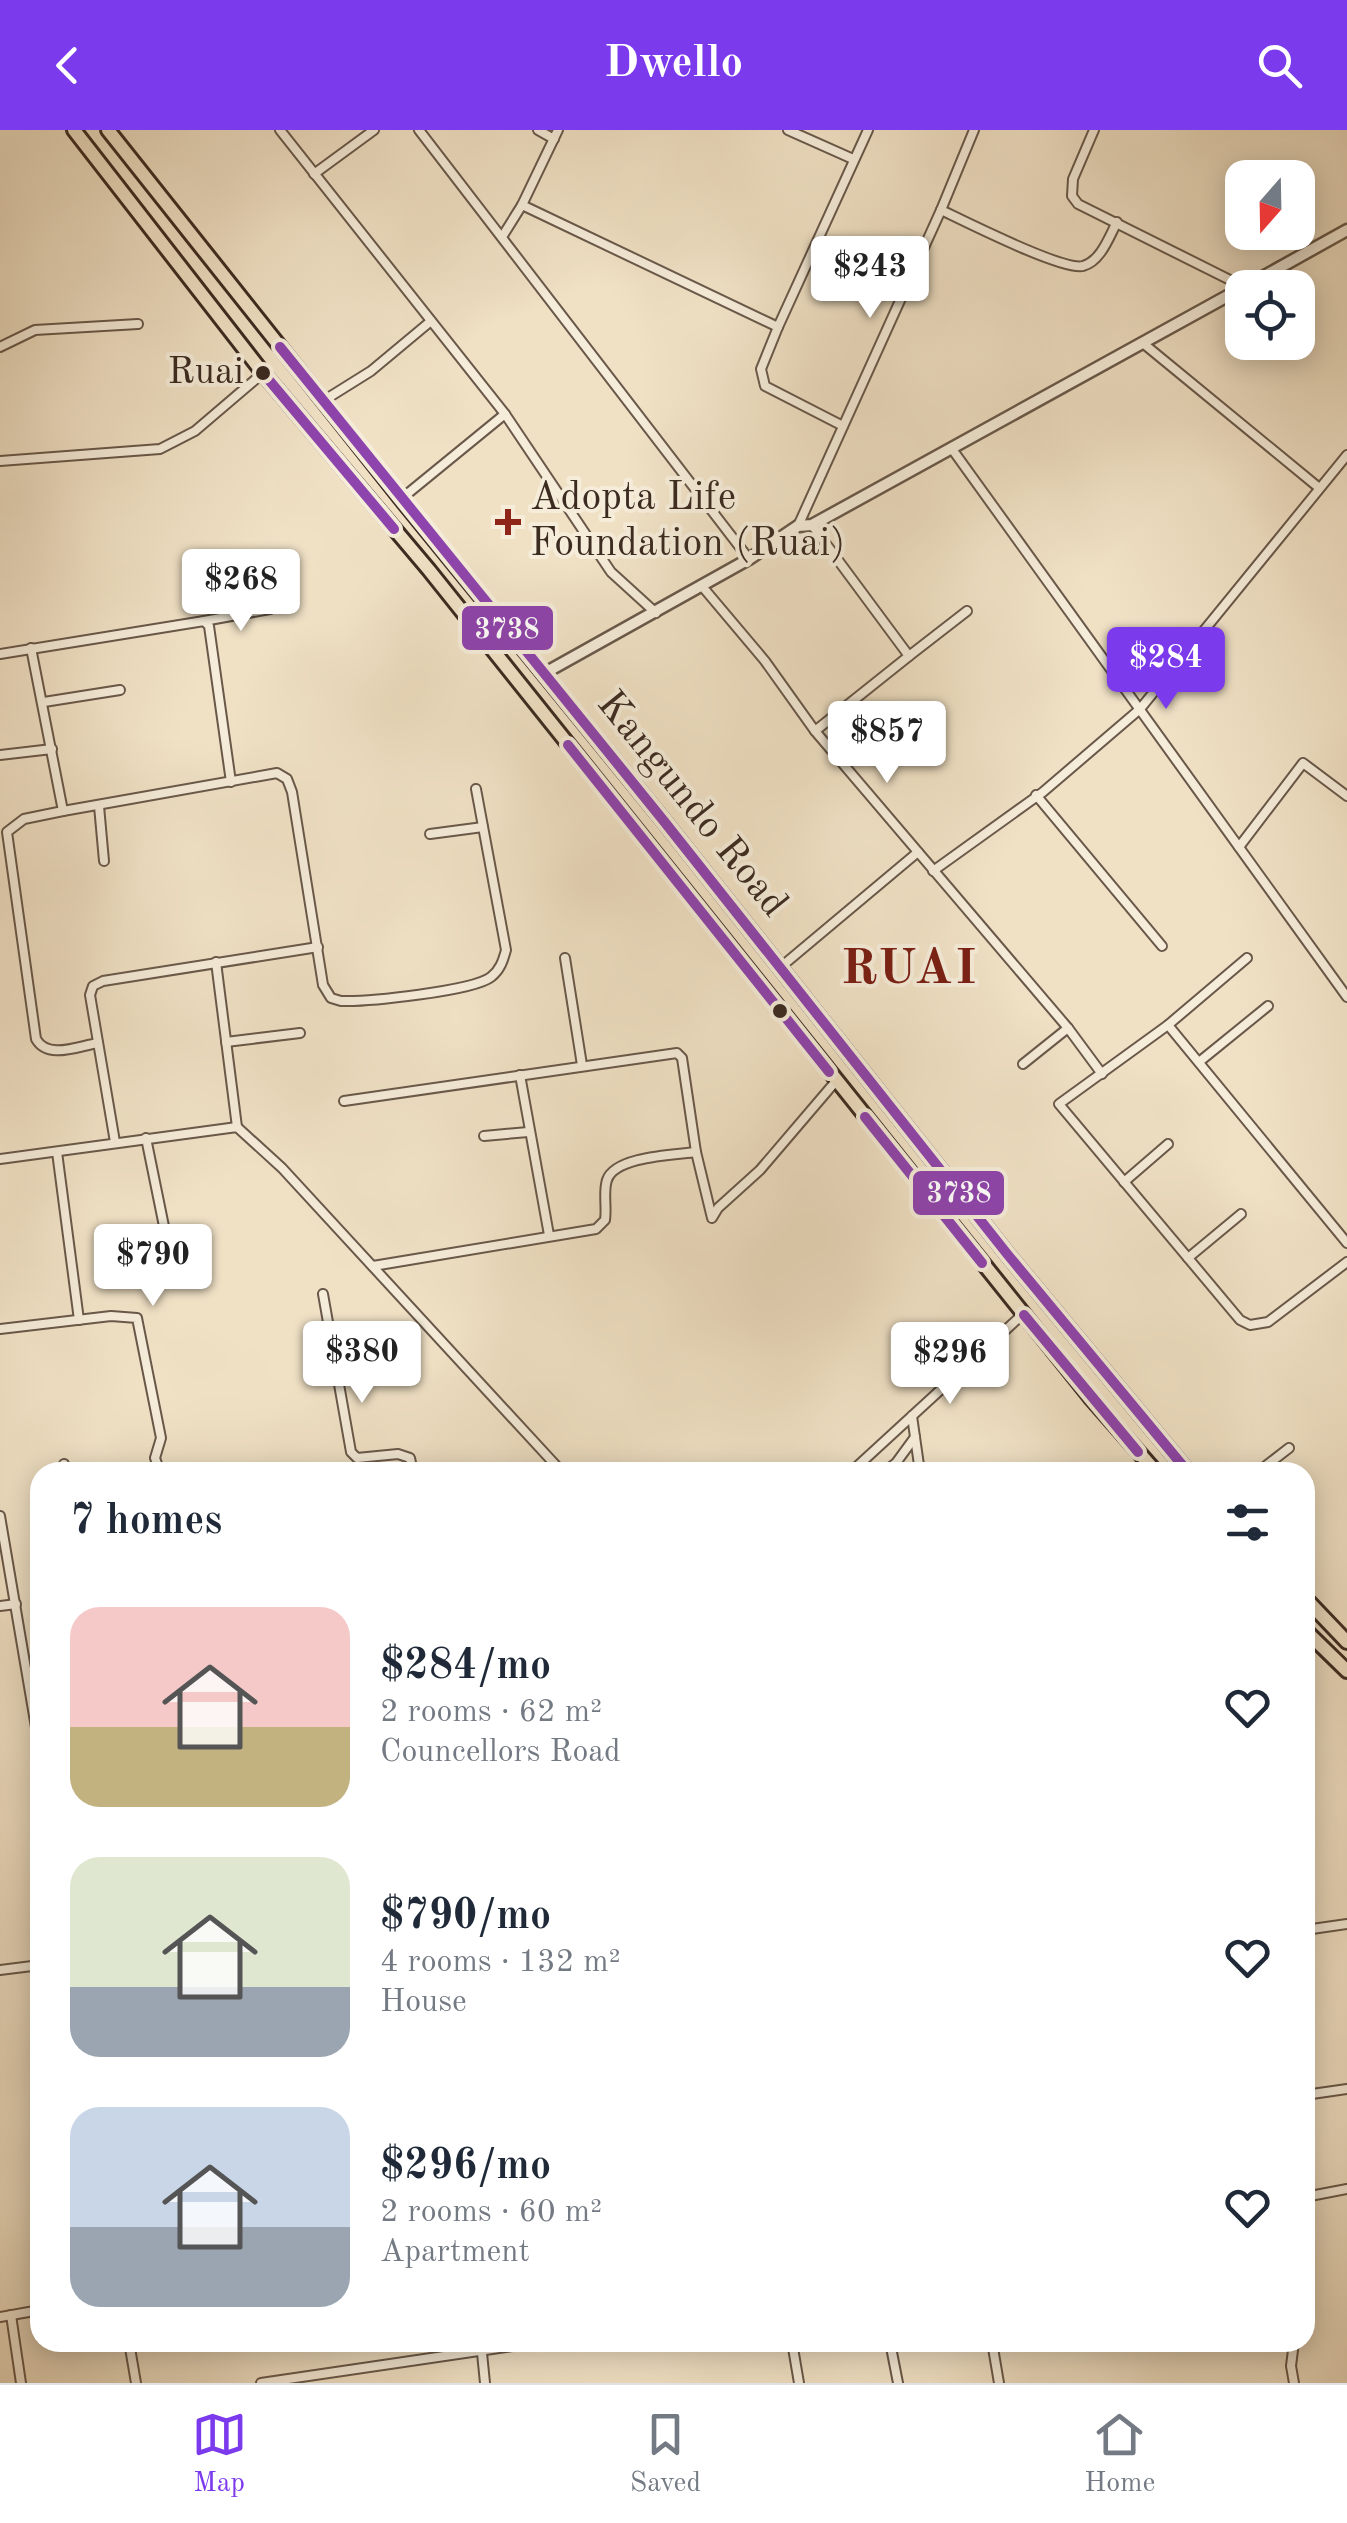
<!DOCTYPE html>
<meta charset="utf-8">
<style>
:root{--surface:#fff;--page:#f6f6f7;--text:#1f2937;--muted:#747a83;--line:#e0e1e3;--accent:#7c3aed}
body{margin:0;font-family:"Old Standard TT",serif;background:var(--page);color:var(--text);height:100vh;display:flex;flex-direction:column;font-size:38px;white-space:nowrap}
*{box-sizing:border-box;margin:0}
p{font-size:32px;color:var(--muted)}
.icon{flex:none;width:55px;height:55px;fill:none;stroke:currentColor;stroke-width:2;stroke-linecap:round;stroke-linejoin:round}
.map{position:relative;flex:1;overflow:hidden}
.sheet{position:absolute;left:30px;top:1332px;width:1285px;height:890px;display:flex;flex-direction:column;background:var(--surface);border-radius:30px;box-shadow:0 5px 25px #0003}
.sheet>*{flex:none}
.needle{width:65px;rotate:200deg}
.fabs{position:absolute;left:1225px;top:30px;display:grid;gap:20px}
.fabs a{display:grid;place-items:center;width:90px;height:90px;border-radius:20px;background:var(--surface);box-shadow:0 5px 25px #0003;font-size:50px}
.price{position:absolute;translate:-50% -85px;padding:0 22px;border-radius:10px;background:#fff;color:#222;font-size:32px;line-height:65px;filter:drop-shadow(0 2px 5px #0008)}
.price::after{content:'';position:absolute;left:50%;top:60px;width:30px;height:22px;margin-left:-15px;background:inherit;clip-path:polygon(0 0,100% 0,50% 100%)}
.price.active{background:var(--accent);color:#fff}
ul{padding:0;list-style:none}
li{display:flex;align-items:center;gap:30px;height:250px;padding:0 40px}
li span{display:grid;place-items:center;flex:none;width:280px;height:200px;border-radius:30px;color:#555}
li>.icon{margin-inline-start:auto}
span .icon{width:120px;height:120px;fill:#fffc;stroke-width:1}
li b{font-size:42px}
h2{display:flex;justify-content:space-between;align-items:center;height:120px;padding:0 40px;font-size:42px}
header{display:flex;justify-content:space-between;align-items:center;height:130px;padding:0 40px;background:var(--accent);color:#fff;font-size:45px;font-weight:700}
.tab-bar{display:flex;justify-content:space-around;align-items:center;height:140px;border-top:2px solid var(--line);background:var(--surface);font-size:28px;color:var(--muted)}
.tab-bar a{display:grid;justify-items:center;gap:5px}
.tab-bar .active{color:var(--accent)}
.map>svg:first-child{display:block}
.lines{fill:none;stroke-linecap:round;stroke-linejoin:round}
.minor-casing{stroke:#69584a;stroke-width:12}
.tertiary-casing{stroke:#69584a;stroke-width:15}
.trunk-casing{stroke:#3c2b21;stroke-width:18}
.minor{stroke:#f5ecd9;stroke-width:8}
.tertiary{stroke:#f5ecd9;stroke-width:10}
.trunk{stroke:#f0e1c5;stroke-width:12}
.bus-1-casing{stroke:#f5ecd9;stroke-width:18}
.bus-1{stroke:#8e44ad;stroke-width:10}
.bus-dot{fill:#3c2b21;stroke:#f5ecd9;stroke-width:4}
.poi-dot{fill:#8f2418;stroke:#f5ecd9;stroke-width:4}
.labels{text-anchor:middle;dominant-baseline:central;stroke-width:8;stroke-linejoin:round;paint-order:stroke}
.bus-label{font-size:38px;fill:#3c2b21;stroke:#f5ecd9;text-anchor:end}
.poi-label{font-size:40px;fill:#3c2b21;stroke:#f5ecd9;text-anchor:start}
.street-label{font-size:40px;fill:#3c2b21;stroke:#f5ecd9}
.district-label{font-size:50px;font-weight:bold;letter-spacing:2.5px;fill:#7a1f14;stroke:#f5ecd9}
.line-badge{stroke:#f5ecd9;stroke-width:4}
.badge-label{font-size:28px;text-anchor:middle;font-weight:bold;fill:#fff}
</style>
<header><svg class="icon" aria-label="back" viewBox="0 0 24 24"><path d="M15 5l-7 7 7 7"/></svg>Dwello<svg class="icon" aria-label="search" viewBox="0 0 24 24"><circle cx="10" cy="10" r="6"/><path d="M15 15l6 6"/></svg></header>
<div class="map">
<svg width="1347" height="2253" viewBox="0 0 1347 2253">
<rect width="100%" height="100%" fill="#f0e1c5"/>
<filter id="stains"><feTurbulence type="fractalNoise" baseFrequency=".002" numOctaves="4"/><feColorMatrix values="0 0 0 0 .2 0 0 0 0 .09 0 0 0 0 .02 0 0 0 .5 -.17"/></filter>
<radialGradient id="worn" r=".72"><stop offset=".6" stop-color="#630" stop-opacity="0"/><stop offset="1" stop-color="#630" stop-opacity=".3"/></radialGradient>
<g class="lines">
<defs>
<g id="minor">
<path d="M280,0l225,284 106,158 45,41"/>
<path d="M419,0l330,429"/>
<path d="M538,0l16,9"/>
<path d="M788,0l65,29"/>
<path d="M1094,0l-21,49 -1,17 6,8 166,83"/>
<path d="M314,44l60,-44"/>
<path d="M522,75l256,122 90,-197"/>
<path d="M941,80c23,11 122,61 142,56 18,-5 26,-29 34,-44"/>
<path d="M502,107l20,-32 36,-75"/>
<path d="M778,197l-17,42 4,17 78,40"/>
<path d="M1144,214l174,143"/>
<path d="M0,217l35,-17 103,-6"/>
<path d="M323,271l48,-30 60,-50"/>
<path d="M952,319l395,548"/>
<path d="M0,331l160,-12 35,-18 68,-58"/>
<path d="M401,369l104,-85"/>
<path d="M812,395l97,131 -94,75 253,297 34,46"/>
<path d="M798,396l143,-316 33,-80"/>
<path d="M701,455l64,76 50,70"/>
<path d="M204,491l66,-12"/>
<path d="M31,518l32,163 214,-38 10,6 5,13 31,193 8,13 10,3c26,1 132,-10 150,-24 9,-7 12,-16 15,-27l-30,-161"/>
<path d="M0,524l204,-33 5,5 22,156"/>
<path d="M909,526l58,-45"/>
<path d="M44,572l76,-12"/>
<path d="M0,625l52,-6"/>
<path d="M1036,665l126,151"/>
<path d="M99,676l5,55"/>
<path d="M63,681l-39,8 -17,13 29,207c12,21 42,7 62,4"/>
<path d="M430,704l53,-7"/>
<path d="M1239,717l64,-84 44,33"/>
<path d="M933,741l110,-79 97,-83 207,-254"/>
<path d="M565,828l17,107"/>
<path d="M788,831l130,-109"/>
<path d="M216,832l21,165"/>
<path d="M1168,895l79,-67"/>
<path d="M226,912l74,-9"/>
<path d="M1199,932l69,-56"/>
<path d="M1023,934l45,-36"/>
<path d="M520,945l29,160"/>
<path d="M344,971l333,-48 5,5 14,94 16,66 6,-10 42,-38 76,-89"/>
<path d="M484,1006l44,-4"/>
<path d="M146,1008l22,108"/>
<path d="M115,1012l-25,-147 3,-9 10,-5 215,-34"/>
<path d="M57,1022l22,168"/>
<path d="M0,1029l237,-32 45,41 280,304"/>
<path d="M1124,1052l44,-38"/>
<path d="M1347,1113l-179,-218 -109,79 181,216 10,5 18,-3 79,-60"/>
<path d="M1188,1128l53,-44"/>
<path d="M373,1136l223,-37 9,-9c2,-13 -2,-28 2,-40 8,-24 68,-25 89,-28"/>
<path d="M323,1164l28,158 6,6 41,-4 12,4 3,14"/>
<path d="M0,1199l111,-13 26,2 24,120 -6,20 5,14"/>
<path d="M912,1286l8,56"/>
<path d="M64,1334l2,8"/>
<path d="M851,1342l172,-158"/>
<path d="M884,1342l12,-9 19,-26"/>
<path d="M1258,1342l31,-24"/>
<path d="M0,1386l40,235"/>
<path d="M0,1476l16,-2"/>
<path d="M1305,1800l42,-6"/>
<path d="M0,1840l40,-5"/>
<path d="M1305,1965l42,-6"/>
<path d="M1305,2067l42,-8"/>
<path d="M11,2185l10,68"/>
<path d="M0,2187l40,-7"/>
<path d="M129,2212l7,41"/>
<path d="M792,2212l7,41"/>
<path d="M890,2212l8,41"/>
<path d="M992,2212l7,41"/>
<path d="M482,2223l3,30"/>
<path d="M261,2253l279,-41"/>
<path d="M1294,2253l-3,-17 3,-24"/>
</g>
<g id="tertiary">
<path d="M1243,158l104,-58"/>
<path d="M543,544l206,-115 49,-33 14,-1 430,-237"/>
</g>
<g id="trunk">
<path d="M74,0l189,243 166,197 661,827 66,75"/>
<path d="M108,0l293,369 262,321 345,435 180,217"/>
<path d="M1305,1468l42,44"/>
<path d="M1305,1500l42,41"/>
</g>
</defs>
<use href="#minor" class="minor-casing"/>
<use href="#tertiary" class="tertiary-casing"/>
<use href="#trunk" class="trunk-casing"/>
<use href="#minor" class="minor"/>
<use href="#tertiary" class="tertiary"/>
<use href="#trunk" class="trunk"/>
<defs>
<g id="bus-1">
<path d="M280,217l383,473 345,435 180,217"/>
<path d="M263,243l131,156"/>
<path d="M568,615l261,327"/>
<path d="M865,987l117,146"/>
<path d="M1024,1185l114,137"/>
</g>
</defs>
<use href="#bus-1" class="bus-1-casing"/>
<use href="#bus-1" class="bus-1"/>
</g>
<g class="bus-dot">
<circle cx="263" cy="243" r="9"/>
<circle cx="780" cy="881" r="9"/>
</g>
<path class="poi-dot" d="M503 377h10v10h10v10h-10v10h-10v-10h-10v-10h10z"/>
<g class="labels">
<g class="bus-label">
<text x="244" y="243">Ruai</text>
</g>
<g class="poi-label">
<text x="530" y="369">Adopta Life<tspan x="530" dy="46">Foundation (Ruai)</tspan></text>
</g>
<g class="street-label">
<text transform="translate(691 675) rotate(51)">Kangundo Road</text>
</g>
<g class="district-label">
<text x="910" y="840">RUAI</text>
</g>
</g>
<g class="line-badge">
<rect x="460" y="474" width="95" height="48" rx="10" fill="#8e44ad"/>
<rect x="911" y="1039" width="95" height="48" rx="10" fill="#8e44ad"/>
</g>
<g class="badge-label">
<text x="507" y="508">3738</text>
<text x="959" y="1072">3738</text>
</g>
<rect width="100%" height="100%" filter="url(#stains)"/>
<rect width="100%" height="100%" fill="url(#worn)"/>
</svg>
<div class="fabs">
<a><svg class="needle" viewBox="-14 -14 28 28"><path d="M0-13l5 13h-10z" fill="#e53935"/><path d="M0 13l5-13h-10z" fill="#747a83"/></svg></a>
<a><svg class="icon" aria-label="locate" viewBox="0 0 24 24"><circle cx="12" cy="12" r="6"/><path d="M12 2v4M12 18v4M2 12h4M18 12h4"/></svg></a>
</div>
<b class="price" style="left:870px;top:191px">$243</b>
<b class="price" style="left:241px;top:504px">$268</b>
<b class="price active" style="left:1166px;top:582px">$284</b>
<b class="price" style="left:887px;top:656px">$857</b>
<b class="price" style="left:153px;top:1179px">$790</b>
<b class="price" style="left:362px;top:1276px">$380</b>
<b class="price" style="left:950px;top:1277px">$296</b>
<section class="sheet">
<h2>7 homes<svg class="icon" aria-label="filters" viewBox="0 0 24 24"><path d="M4 7h16M4 17h16"/><circle cx="9" cy="7" r="2"/><circle cx="15" cy="17" r="2"/></svg></h2>
<ul>
<li><span style="background:linear-gradient(#f6c9c9 60%,#c2b280 0)"><svg class="icon" aria-label="home" viewBox="0 0 24 24"><path d="M3 11l9-7 9 7M6 9v11h12V9"/></svg></span><div><b>$284/mo</b><p>2 rooms · 62 m²</p><p>Councellors Road</p></div><svg class="icon" aria-label="heart" viewBox="0 0 24 24"><path d="M12 20l-8-8c-3-5 5-10 8-4 3-6 11-1 8 4z"/></svg></li>
<li><span style="background:linear-gradient(#dfe7d0 65%,#9aa5b1 0)"><svg class="icon" aria-label="home" viewBox="0 0 24 24"><path d="M3 11l9-7 9 7M6 9v11h12V9"/></svg></span><div><b>$790/mo</b><p>4 rooms · 132 m²</p><p>House</p></div><svg class="icon" aria-label="heart" viewBox="0 0 24 24"><path d="M12 20l-8-8c-3-5 5-10 8-4 3-6 11-1 8 4z"/></svg></li>
<li><span style="background:linear-gradient(#c9d6e8 60%,#9aa5b1 0)"><svg class="icon" aria-label="home" viewBox="0 0 24 24"><path d="M3 11l9-7 9 7M6 9v11h12V9"/></svg></span><div><b>$296/mo</b><p>2 rooms · 60 m²</p><p>Apartment</p></div><svg class="icon" aria-label="heart" viewBox="0 0 24 24"><path d="M12 20l-8-8c-3-5 5-10 8-4 3-6 11-1 8 4z"/></svg></li>
</ul>
</section>
</div>
<nav class="tab-bar">
<a class="active"><svg class="icon" aria-label="map" viewBox="0 0 24 24"><path d="M3 6l6-2 6 2 6-2v14l-6 2-6-2-6 2zM9 4v14M15 6v14"/></svg>Map</a>
<a><svg class="icon" aria-label="saved" viewBox="0 0 24 24"><path d="M7 4h10v16l-5-4-5 4z"/></svg>Saved</a>
<a><svg class="icon" aria-label="home" viewBox="0 0 24 24"><path d="M3 11l9-7 9 7M6 9v11h12V9"/></svg>Home</a>
</nav>
